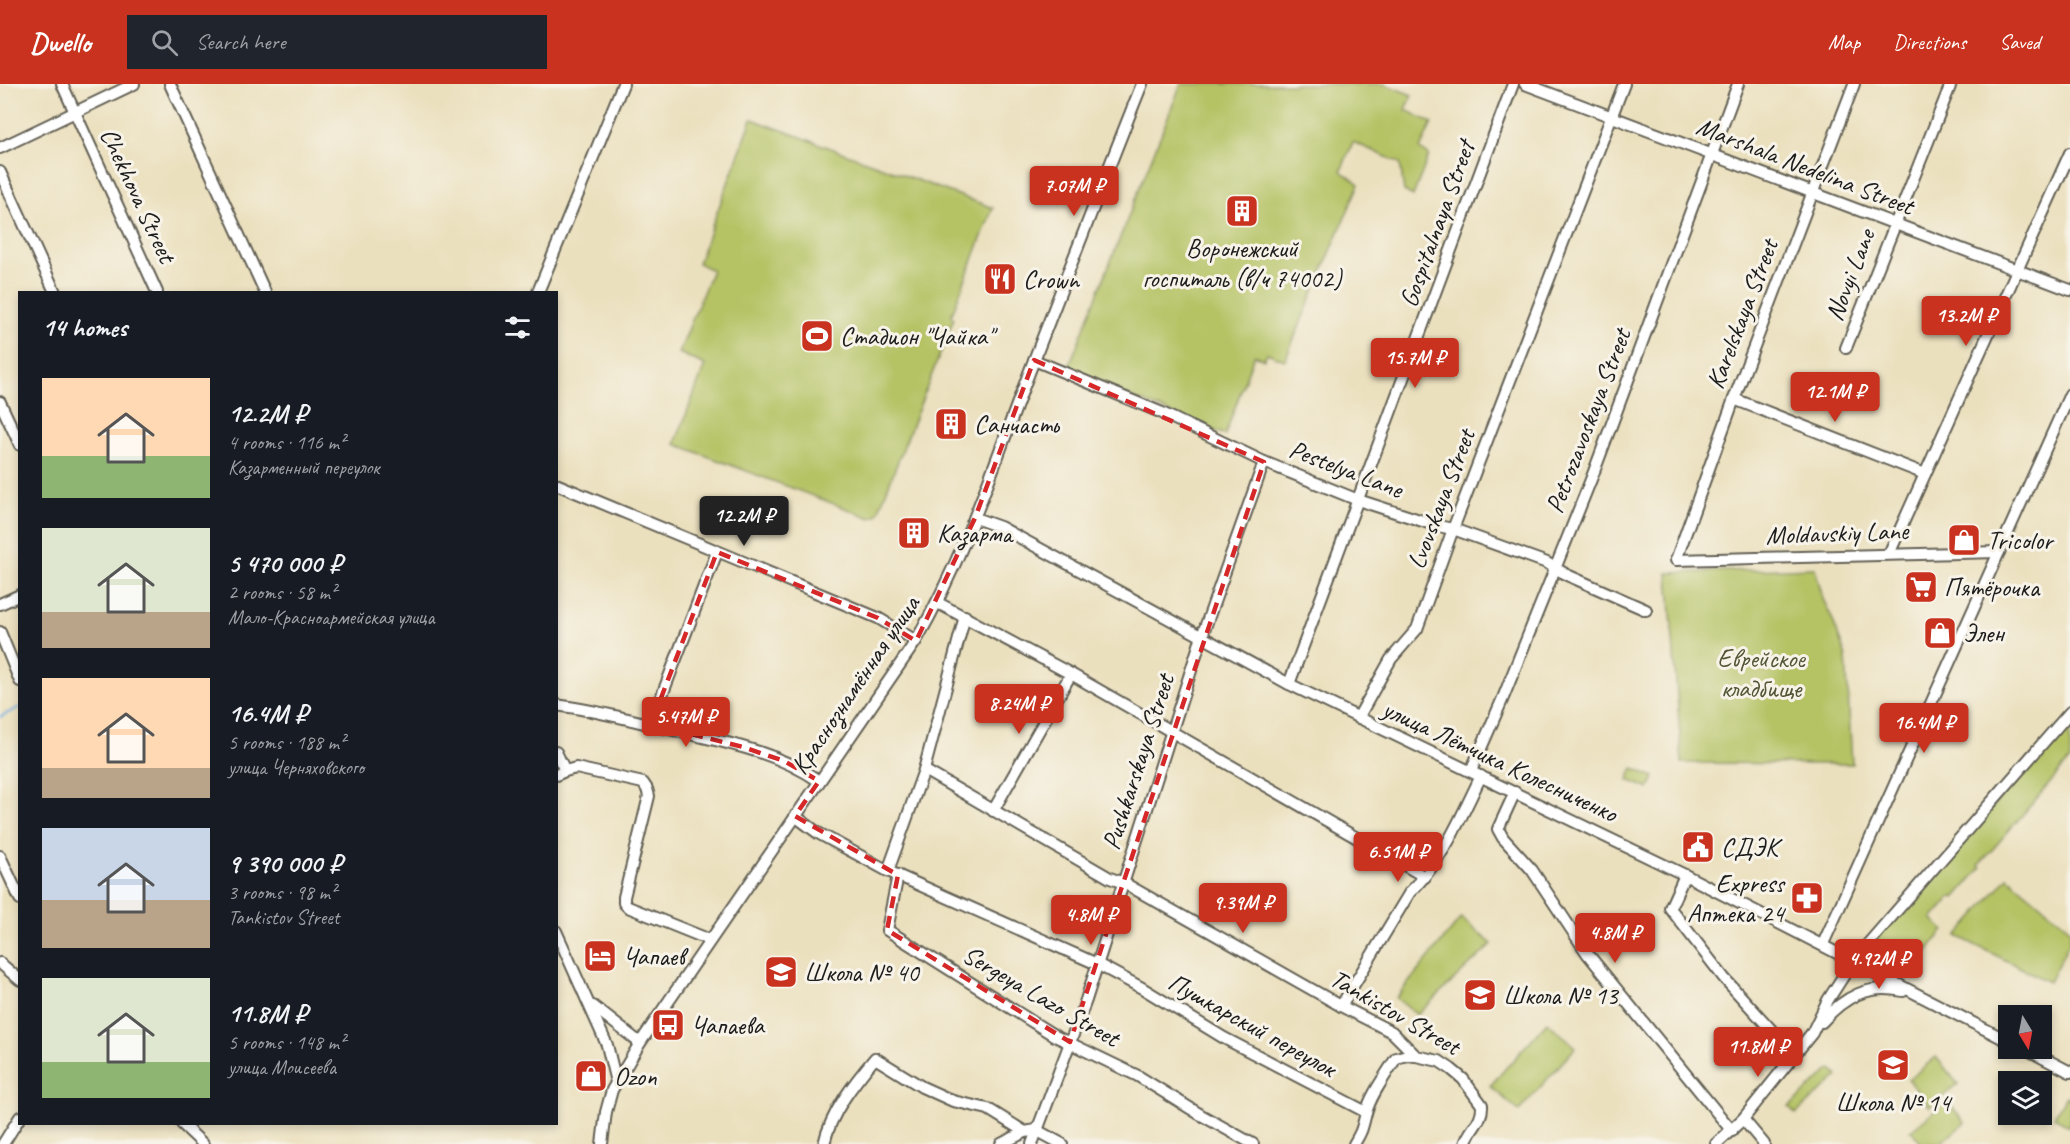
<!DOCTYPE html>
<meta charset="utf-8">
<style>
:root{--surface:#171b24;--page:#20242c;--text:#f1f3f6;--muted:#9ea1a6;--accent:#c8321e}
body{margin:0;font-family:Caveat,sans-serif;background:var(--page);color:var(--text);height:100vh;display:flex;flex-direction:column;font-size:22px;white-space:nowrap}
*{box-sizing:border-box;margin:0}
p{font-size:20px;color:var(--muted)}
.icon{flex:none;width:33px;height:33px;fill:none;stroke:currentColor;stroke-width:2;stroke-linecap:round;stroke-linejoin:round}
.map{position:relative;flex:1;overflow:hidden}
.sheet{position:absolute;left:18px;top:207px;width:540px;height:834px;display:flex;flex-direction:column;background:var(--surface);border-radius:0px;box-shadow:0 3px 9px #0003}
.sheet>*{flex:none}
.needle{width:39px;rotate:170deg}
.controls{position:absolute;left:1998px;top:921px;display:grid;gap:12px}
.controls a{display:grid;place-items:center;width:54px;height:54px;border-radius:0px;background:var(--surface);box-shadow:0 3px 9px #0003;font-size:30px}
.price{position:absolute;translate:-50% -51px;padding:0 14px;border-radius:6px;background:var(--accent);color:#fff;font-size:20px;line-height:39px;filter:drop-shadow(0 2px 3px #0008)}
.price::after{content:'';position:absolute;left:50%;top:36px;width:18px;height:14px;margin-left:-9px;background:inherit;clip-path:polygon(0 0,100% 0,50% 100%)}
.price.on{background:#222;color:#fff}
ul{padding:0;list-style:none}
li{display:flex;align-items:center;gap:18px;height:150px;padding:0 24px}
li span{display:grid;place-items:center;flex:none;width:168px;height:120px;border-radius:0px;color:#555}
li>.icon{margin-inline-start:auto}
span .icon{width:72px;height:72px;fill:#fffc;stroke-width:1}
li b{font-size:26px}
h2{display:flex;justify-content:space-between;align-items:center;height:72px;padding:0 24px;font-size:26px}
header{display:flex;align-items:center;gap:36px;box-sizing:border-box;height:84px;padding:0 30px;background:var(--accent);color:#fff}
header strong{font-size:28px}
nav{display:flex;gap:33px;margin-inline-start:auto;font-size:21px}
.search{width:420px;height:54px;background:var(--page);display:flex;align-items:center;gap:15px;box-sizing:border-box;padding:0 21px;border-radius:0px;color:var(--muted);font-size:22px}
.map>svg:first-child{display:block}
.green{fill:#b5c365;stroke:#687040;stroke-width:1.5}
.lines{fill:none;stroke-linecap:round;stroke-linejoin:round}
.stream{stroke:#6aa9dd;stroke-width:2}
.minor-casing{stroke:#646155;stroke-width:14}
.minor{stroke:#fff;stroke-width:10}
.marked{fill:none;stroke:#d62828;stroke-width:4.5;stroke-dasharray:12 8;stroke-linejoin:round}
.labels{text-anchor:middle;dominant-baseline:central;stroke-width:6;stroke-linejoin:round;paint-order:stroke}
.street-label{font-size:26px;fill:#1c1c1c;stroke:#f7f3e8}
.poi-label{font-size:26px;fill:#1c1c1c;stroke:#f7f3e8;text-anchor:start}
.park-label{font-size:26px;fill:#525636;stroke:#f7f3e8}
</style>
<header>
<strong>Dwello</strong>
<div class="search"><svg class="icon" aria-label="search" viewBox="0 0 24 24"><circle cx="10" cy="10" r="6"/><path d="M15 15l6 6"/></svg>Search here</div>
<nav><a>Map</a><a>Directions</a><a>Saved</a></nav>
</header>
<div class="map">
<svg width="2070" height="1060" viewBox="0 0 2070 1060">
<rect width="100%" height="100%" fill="#f7f3e8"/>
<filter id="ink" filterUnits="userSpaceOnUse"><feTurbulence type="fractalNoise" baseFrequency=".0167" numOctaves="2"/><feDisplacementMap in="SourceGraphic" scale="12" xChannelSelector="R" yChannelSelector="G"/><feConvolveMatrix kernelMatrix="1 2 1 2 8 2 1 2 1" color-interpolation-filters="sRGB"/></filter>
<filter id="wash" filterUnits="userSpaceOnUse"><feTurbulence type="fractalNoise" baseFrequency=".008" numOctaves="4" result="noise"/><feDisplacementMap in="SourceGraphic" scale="24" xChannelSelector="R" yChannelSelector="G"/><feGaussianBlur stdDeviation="1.35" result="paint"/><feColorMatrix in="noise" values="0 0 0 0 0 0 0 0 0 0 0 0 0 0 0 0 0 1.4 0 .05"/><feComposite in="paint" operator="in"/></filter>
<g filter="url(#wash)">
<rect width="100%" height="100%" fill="#ebe0be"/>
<g class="green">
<path d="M1181,0h203l28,11 -6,15 26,13 -12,26 9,6 -16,41 -9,-5 -4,-28 -47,-21 -12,29 18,13 -74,176 -18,-7 -3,6 -10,-4 -29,80 -158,-64z"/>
<path d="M752,35l241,89 -42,108 3,2 -77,197 -6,3 -196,-74 30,-79 -26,-12 33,-83 -14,-7z"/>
<path d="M1815,484l8,31 9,19 14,39 6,107 -170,-1 -14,-190z"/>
<path d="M2070,635v41l-91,105 2,3 -26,30 -3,-2 -20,23 12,11 -30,39 -38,-17 -3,-5v-6z"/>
<path d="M1633,684l21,9 -5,12 -21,-9z"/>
<path d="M2008,793l62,52v12l-21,41 -92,-46z"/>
<path d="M1461,834l31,26 -75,71 -21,-17z"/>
<path d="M1547,938l29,25 -57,64 -29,-25z"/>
<path d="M1936,973l22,27 -28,23 -22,-27z"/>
<path d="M1831,985l7,7 -42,38 -7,-7z"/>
<path d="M2066,1012l4,2v28l-16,-9z"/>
<path d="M1947,1016l18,23 -26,21h-17l-11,-14z"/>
</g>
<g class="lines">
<path class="stream" d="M0,633l20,-10"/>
</g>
</g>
<g filter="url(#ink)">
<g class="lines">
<defs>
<g id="minor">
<path d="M62,0l95,208"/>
<path d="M170,0l95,208"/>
<path d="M1525,0l545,206"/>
<path d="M1854,0l-120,315 -58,161 323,-8"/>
<path d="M0,64l134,-64"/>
<path d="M0,88l55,120"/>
<path d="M538,208l85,-208"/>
<path d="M1846,264l105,-264"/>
<path d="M1034,276l126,52 104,50 94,38 80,26 15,3 94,34 20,12 79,35"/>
<path d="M1734,315l191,75"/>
<path d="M0,318l20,43"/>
<path d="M556,400l322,134 38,23"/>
<path d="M975,434l25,9 289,157 396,191 323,166"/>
<path d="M1889,470l181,-401"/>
<path d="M938,519l133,71 354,203"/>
<path d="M0,520l20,-9"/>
<path d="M0,548l20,49"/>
<path d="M1289,600l224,-600"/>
<path d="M556,621c40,5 79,16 117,25 50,12 103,21 146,51"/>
<path d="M1358,634l33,-59 26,-30 36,-100 171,-445"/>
<path d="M651,640l66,-172"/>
<path d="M556,668l9,19 -9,4"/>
<path d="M924,686l186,108 14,5 217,123 51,26 24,24 23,5 12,8 12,10 19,26c1,17 -13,24 -17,39"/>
<path d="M565,687l11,-3 67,15 4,6 2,7 -25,101v6l4,4 82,33"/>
<path d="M1471,687l32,-73 89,-221 146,-393"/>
<path d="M1515,708l-17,37 5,9 29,32 55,83 145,178"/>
<path d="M993,727l78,-137"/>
<path d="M795,732l23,17 70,38 209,93 45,24 82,50 142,74"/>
<path d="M0,772l20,43"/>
<path d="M888,787l36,-101 41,-154"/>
<path d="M898,791l-11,55 168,106 83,40 63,39 52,29"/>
<path d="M1685,791l-15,33 54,70 71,78"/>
<path d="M556,847l51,114 9,37"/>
<path d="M1823,860l247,-550"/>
<path d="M0,879l20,17"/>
<path d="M593,922l47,37"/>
<path d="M1341,922l69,-114c33,-31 51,-75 71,-116"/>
<path d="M1822,938c23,-26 46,-38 81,-31"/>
<path d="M2024,964l46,24"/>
<path d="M1743,1035l21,25"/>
<path d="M182,1040l21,20"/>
<path d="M3,1060l17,-27"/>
<path d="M602,1060l4,-32 6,-22 28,-47 276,-402c51,-89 81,-186 118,-281 36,-92 71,-184 108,-276"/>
<path d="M824,1060c7,-32 30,-61 51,-86l47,29 31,14 35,8 37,23 11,-2 26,14"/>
<path d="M1001,1060l24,-12"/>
<path d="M1032,1060l54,-144 116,-364 62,-174"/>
<path d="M1354,1060c9,-15 8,-16 12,-31 5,-19 20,-38 30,-55l11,-3 9,1"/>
<path d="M1716,1060l27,-25 69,-86 16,-33 25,-39 217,-249"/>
</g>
</defs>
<use href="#minor" class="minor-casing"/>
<use href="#minor" class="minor"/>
</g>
</g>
<path class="marked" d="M1034,276l230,102 -194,580 -183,-112 11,-55 -103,-59 24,-35 -35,-20 -41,-14 -92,-23 66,-172 161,66 38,23 59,-123z"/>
<defs>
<symbol id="building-square" viewBox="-11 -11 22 22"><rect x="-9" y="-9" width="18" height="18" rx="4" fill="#c8321e" stroke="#f7f3e8"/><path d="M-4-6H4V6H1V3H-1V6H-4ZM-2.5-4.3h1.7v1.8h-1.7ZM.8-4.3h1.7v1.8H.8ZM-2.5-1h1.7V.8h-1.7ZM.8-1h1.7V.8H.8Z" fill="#fff"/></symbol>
<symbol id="restaurant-square" viewBox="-11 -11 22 22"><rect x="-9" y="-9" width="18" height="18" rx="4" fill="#c8321e" stroke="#f7f3e8"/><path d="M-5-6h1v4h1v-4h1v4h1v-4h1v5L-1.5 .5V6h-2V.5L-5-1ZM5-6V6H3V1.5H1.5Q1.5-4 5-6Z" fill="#fff"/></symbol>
<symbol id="stadium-square" viewBox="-11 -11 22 22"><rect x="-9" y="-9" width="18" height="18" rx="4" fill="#c8321e" stroke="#f7f3e8"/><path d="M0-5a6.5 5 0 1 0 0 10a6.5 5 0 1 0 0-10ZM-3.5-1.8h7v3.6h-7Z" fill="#fff"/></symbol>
<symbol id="shop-square" viewBox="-11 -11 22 22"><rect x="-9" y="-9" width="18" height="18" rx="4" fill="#c8321e" stroke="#f7f3e8"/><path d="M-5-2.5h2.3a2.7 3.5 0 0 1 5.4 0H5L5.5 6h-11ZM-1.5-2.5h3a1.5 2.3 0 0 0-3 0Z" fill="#fff"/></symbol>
<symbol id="supermarket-square" viewBox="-11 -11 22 22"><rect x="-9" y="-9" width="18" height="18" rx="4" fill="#c8321e" stroke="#f7f3e8"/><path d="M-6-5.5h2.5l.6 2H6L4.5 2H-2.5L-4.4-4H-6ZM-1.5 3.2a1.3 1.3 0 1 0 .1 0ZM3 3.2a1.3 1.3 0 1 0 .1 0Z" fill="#fff"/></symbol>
<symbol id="civic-square" viewBox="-11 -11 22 22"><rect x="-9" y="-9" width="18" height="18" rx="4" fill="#c8321e" stroke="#f7f3e8"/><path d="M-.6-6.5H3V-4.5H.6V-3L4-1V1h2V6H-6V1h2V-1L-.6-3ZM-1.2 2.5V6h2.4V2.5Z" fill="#fff"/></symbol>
<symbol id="pharmacy-square" viewBox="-11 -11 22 22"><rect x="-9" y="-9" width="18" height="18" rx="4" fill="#c8321e" stroke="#f7f3e8"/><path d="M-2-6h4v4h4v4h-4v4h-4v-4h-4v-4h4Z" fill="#fff"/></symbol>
<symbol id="hotel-square" viewBox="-11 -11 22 22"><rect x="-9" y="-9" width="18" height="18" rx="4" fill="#c8321e" stroke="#f7f3e8"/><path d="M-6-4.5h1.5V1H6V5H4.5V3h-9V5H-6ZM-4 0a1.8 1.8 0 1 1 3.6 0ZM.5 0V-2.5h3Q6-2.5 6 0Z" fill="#fff"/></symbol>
<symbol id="school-square" viewBox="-11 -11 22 22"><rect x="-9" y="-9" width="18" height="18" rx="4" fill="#c8321e" stroke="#f7f3e8"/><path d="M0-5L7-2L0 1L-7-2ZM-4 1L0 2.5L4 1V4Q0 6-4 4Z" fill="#fff"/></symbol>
<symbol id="bus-square" viewBox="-11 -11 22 22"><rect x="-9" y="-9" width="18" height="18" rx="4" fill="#c8321e" stroke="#f7f3e8"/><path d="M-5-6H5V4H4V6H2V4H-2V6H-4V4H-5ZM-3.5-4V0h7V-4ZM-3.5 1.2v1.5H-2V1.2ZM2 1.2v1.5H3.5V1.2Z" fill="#fff"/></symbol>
</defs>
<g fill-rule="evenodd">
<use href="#building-square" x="1223" y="108" width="38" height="38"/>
<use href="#restaurant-square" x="981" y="176" width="38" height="38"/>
<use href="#stadium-square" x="798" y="233" width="38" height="38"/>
<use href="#building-square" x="932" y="321" width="38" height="38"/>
<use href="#building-square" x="895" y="430" width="38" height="38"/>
<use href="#shop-square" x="1945" y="437" width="38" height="38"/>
<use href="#supermarket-square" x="1902" y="484" width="38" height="38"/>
<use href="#shop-square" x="1921" y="530" width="38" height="38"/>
<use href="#civic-square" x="1679" y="744" width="38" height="38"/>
<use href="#pharmacy-square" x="1788" y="795" width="38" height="38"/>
<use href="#hotel-square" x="581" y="853" width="38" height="38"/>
<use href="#school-square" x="762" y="869" width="38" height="38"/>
<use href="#school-square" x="1461" y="892" width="38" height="38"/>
<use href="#bus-square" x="649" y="922" width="38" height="38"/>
<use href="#school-square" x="1874" y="962" width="38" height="38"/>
<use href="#shop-square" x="572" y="973" width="38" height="38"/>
</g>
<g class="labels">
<g class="street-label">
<text transform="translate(1805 82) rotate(21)">Marshala Nedelina Street</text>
<text transform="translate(138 111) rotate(65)">Chekhova Street</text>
<text transform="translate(1437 140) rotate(-70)">Gospitalnaya Street</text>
<text transform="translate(1850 191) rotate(-69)">Novyi Lane</text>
<text transform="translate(1742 230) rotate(-69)">Karelskaya Street</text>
<text transform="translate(1588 337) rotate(-69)">Petrozavoskaya Street</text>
<text transform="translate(1346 385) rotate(21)">Pestelya Lane</text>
<text transform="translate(1441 415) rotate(-69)">Lvovskaya Street</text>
<text transform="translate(1837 449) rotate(-2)">Moldavskiy Lane</text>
<text transform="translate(855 601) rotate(-56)">Краснознамённая улица</text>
<text transform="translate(1500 677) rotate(25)">улица Лётчика Колесниченко</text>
<text transform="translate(1138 678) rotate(-72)">Pushkarskaya Street</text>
<text transform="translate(1041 912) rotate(30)">Sergeya Lazo Street</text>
<text transform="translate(1395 928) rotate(30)">Tankistov Street</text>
<text transform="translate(1252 941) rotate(29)">Пушкарский переулок</text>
</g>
<g class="poi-label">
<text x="1242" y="164" text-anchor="middle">Воронежский<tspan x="1242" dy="30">госпиталь (в/ч 74002)</tspan></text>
<text x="1023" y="195">Crown</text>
<text x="840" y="252">Стадион "Чайка"</text>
<text x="974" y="340">Санчасть</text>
<text x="937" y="449">Казарма</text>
<text x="1987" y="456">Tricolor</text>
<text x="1944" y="503">Пятёрочка</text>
<text x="1963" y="549">Элен</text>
<text x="1721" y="763">СДЭК</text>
<text x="1784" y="799" text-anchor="end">Express<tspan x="1784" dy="30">Аптека 24</tspan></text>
<text x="623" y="872">Чапаев</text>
<text x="804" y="888">Школа № 40</text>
<text x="1503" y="911">Школа № 13</text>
<text x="691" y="941">Чапаева</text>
<text x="614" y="992">Ozon</text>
<text x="1893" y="1018" text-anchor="middle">Школа № 14</text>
</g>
<g class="park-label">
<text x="1761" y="574">Еврейское<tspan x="1761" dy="30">кладбище</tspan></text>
</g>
</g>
</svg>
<div class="controls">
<a><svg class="needle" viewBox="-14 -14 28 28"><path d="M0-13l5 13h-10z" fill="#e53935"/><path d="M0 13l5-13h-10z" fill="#9ea1a6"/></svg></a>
<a><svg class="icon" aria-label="layers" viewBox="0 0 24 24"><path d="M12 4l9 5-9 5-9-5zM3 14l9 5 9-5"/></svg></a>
</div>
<b class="price" style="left:1074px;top:133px">7.07M ₽</b>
<b class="price" style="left:1966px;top:263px">13.2M ₽</b>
<b class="price" style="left:1415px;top:305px">15.7M ₽</b>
<b class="price" style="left:1835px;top:339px">12.1M ₽</b>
<b class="price on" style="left:744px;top:463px">12.2M ₽</b>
<b class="price" style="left:1019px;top:651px">8.24M ₽</b>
<b class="price" style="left:686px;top:664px">5.47M ₽</b>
<b class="price" style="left:1924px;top:670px">16.4M ₽</b>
<b class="price" style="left:1398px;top:799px">6.51M ₽</b>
<b class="price" style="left:1243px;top:850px">9.39M ₽</b>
<b class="price" style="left:1091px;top:862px">4.8M ₽</b>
<b class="price" style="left:1615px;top:880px">4.8M ₽</b>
<b class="price" style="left:1879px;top:906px">4.92M ₽</b>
<b class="price" style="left:1758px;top:994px">11.8M ₽</b>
<section class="sheet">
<h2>14 homes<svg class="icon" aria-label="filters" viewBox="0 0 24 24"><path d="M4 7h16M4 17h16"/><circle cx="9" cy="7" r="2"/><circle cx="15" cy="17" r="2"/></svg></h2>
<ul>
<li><span style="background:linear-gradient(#ffd9b3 65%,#8fb573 0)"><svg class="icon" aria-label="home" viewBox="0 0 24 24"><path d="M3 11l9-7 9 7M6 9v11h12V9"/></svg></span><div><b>12.2M ₽</b><p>4 rooms · 116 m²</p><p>Казарменный переулок</p></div></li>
<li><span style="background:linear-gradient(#dfe7d0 70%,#b9a48a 0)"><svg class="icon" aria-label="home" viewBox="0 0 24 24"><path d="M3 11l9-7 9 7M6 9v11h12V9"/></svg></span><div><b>5 470 000 ₽</b><p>2 rooms · 58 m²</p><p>Мало-Красноармейская улица</p></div></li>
<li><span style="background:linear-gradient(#ffd9b3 75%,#b9a48a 0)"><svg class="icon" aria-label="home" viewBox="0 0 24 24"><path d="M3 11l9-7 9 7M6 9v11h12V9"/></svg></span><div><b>16.4M ₽</b><p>5 rooms · 188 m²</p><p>улица Черняховского</p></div></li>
<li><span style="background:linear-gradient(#c9d6e8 60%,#b9a48a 0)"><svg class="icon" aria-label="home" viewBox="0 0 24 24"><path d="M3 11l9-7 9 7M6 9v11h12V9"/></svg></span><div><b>9 390 000 ₽</b><p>3 rooms · 98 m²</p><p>Tankistov Street</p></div></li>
<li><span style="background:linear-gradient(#dfe7d0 70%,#8fb573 0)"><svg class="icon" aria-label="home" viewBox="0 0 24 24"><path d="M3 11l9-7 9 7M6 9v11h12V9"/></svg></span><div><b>11.8M ₽</b><p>5 rooms · 148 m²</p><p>улица Моисеева</p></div></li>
</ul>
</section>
</div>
